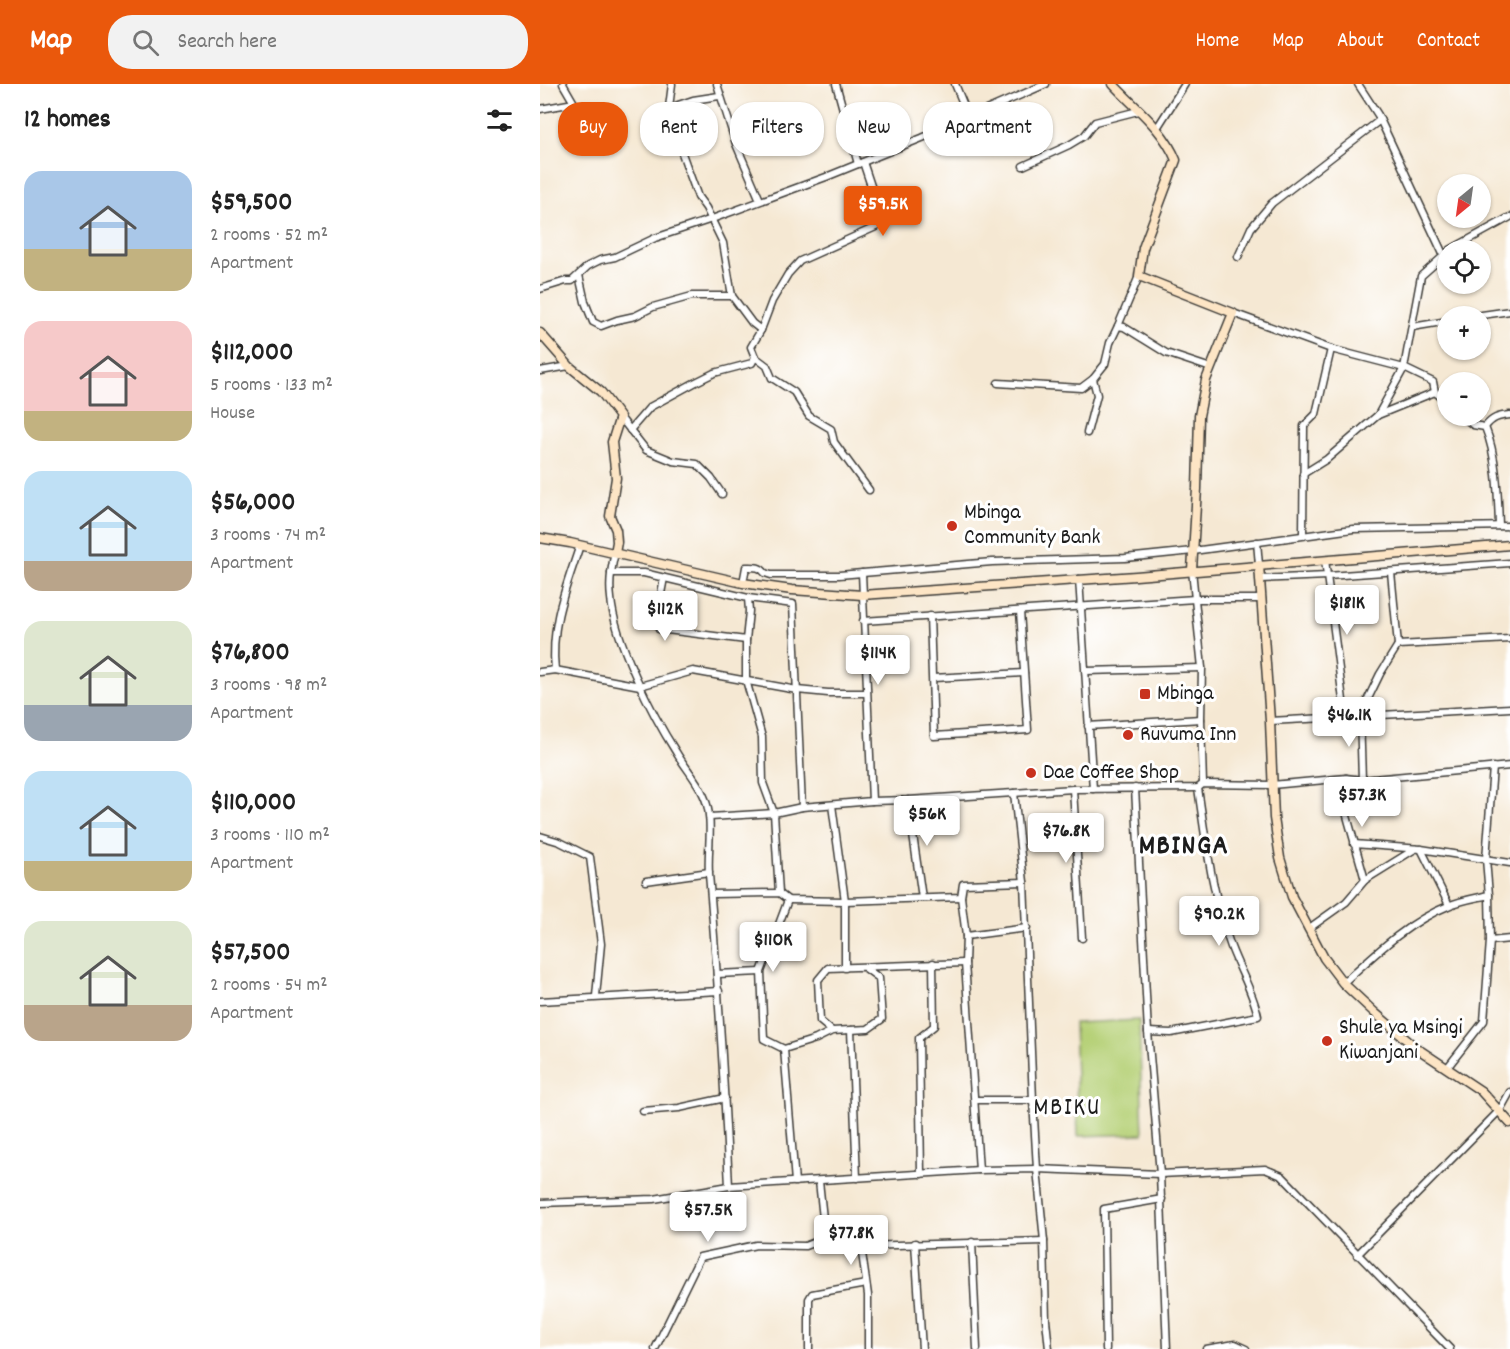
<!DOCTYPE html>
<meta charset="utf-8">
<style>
:root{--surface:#fff;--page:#f2f2f2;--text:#222;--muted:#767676;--accent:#ea580c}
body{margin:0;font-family:Dekko,sans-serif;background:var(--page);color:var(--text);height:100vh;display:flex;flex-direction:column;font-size:22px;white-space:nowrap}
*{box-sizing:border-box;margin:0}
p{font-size:20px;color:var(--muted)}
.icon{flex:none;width:33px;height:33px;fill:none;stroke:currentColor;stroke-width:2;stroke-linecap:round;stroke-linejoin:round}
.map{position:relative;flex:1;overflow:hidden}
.sheet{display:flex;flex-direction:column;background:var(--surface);width:540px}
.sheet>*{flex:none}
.top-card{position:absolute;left:18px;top:18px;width:570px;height:54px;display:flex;gap:12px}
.needle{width:39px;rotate:209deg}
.tools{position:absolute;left:897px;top:90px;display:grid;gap:12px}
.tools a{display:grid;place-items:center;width:54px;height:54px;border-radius:50%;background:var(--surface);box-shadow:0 2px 4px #0004;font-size:30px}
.price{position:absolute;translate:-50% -51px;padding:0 14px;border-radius:6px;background:#fff;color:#222;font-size:20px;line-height:39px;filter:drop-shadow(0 2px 3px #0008)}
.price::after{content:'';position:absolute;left:50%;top:36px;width:18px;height:14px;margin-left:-9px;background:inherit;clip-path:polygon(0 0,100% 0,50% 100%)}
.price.on{background:var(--accent);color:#fff}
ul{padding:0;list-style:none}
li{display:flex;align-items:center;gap:18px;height:150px;padding:0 24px}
li span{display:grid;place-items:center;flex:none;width:168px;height:120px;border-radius:18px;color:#555}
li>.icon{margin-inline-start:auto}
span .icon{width:72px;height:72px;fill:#fffc;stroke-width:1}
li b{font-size:26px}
h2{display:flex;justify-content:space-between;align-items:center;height:72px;padding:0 24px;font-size:26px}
.chip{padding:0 21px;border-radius:24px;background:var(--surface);box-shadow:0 2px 4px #0004;font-size:21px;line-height:54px}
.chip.on{background:var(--accent);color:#fff}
header{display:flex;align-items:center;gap:36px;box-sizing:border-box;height:84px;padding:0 30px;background:var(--accent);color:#fff}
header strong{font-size:28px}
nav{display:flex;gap:33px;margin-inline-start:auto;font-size:21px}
.search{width:420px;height:54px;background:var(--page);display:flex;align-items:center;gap:15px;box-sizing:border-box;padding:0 21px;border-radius:24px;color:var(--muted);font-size:22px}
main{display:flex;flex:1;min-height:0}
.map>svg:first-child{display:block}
.green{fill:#b5d076;stroke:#687649;stroke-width:1.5}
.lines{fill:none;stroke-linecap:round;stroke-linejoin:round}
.street-casing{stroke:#3d3b37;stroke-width:9}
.secondary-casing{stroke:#3d3b37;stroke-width:11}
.street{stroke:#fff;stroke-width:6}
.secondary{stroke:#fde5c5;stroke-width:8}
.poi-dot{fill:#c8321e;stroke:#fff;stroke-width:2}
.labels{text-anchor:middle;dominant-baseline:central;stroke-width:6;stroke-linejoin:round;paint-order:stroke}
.poi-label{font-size:22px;fill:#1c1c1c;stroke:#fff;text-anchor:start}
.quarter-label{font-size:26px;letter-spacing:1.5px;fill:#1c1c1c;stroke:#fff}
.district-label{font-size:28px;font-weight:bold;letter-spacing:1.5px;fill:#1c1c1c;stroke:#fff}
</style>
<header>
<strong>Map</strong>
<div class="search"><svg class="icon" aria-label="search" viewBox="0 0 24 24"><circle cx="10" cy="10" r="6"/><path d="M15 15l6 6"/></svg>Search here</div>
<nav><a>Home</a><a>Map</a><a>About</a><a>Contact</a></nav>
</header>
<main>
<section class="sheet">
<h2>12 homes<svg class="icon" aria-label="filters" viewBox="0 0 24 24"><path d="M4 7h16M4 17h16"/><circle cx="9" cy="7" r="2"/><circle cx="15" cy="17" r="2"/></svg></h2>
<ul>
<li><span style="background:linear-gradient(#a9c7e8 65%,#c2b280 0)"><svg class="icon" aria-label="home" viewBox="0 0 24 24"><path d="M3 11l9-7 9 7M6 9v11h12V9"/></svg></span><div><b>$59,500</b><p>2 rooms · 52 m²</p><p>Apartment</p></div></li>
<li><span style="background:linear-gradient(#f6c9c9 75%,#c2b280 0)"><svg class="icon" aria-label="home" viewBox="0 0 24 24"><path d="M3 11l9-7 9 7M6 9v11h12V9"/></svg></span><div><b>$112,000</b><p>5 rooms · 133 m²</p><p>House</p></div></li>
<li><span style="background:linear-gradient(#bfe0f5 75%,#b9a48a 0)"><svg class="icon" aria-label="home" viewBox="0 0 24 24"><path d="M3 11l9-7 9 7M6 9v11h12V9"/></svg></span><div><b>$56,000</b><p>3 rooms · 74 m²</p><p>Apartment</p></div></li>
<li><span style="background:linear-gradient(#dfe7d0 70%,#9aa5b1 0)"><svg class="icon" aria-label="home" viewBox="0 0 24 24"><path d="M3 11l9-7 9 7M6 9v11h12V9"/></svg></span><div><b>$76,800</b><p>3 rooms · 98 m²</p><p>Apartment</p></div></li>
<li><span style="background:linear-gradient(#bfe0f5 75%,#c2b280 0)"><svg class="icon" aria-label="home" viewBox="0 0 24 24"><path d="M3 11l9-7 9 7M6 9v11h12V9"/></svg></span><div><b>$110,000</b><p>3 rooms · 110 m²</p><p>Apartment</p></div></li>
<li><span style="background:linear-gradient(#dfe7d0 70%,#b9a48a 0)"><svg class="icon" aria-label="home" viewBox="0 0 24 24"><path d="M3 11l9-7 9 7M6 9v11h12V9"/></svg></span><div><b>$57,500</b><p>2 rooms · 54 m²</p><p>Apartment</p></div></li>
</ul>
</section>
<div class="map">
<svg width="970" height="1265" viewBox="0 0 970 1265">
<rect width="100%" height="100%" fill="#fff"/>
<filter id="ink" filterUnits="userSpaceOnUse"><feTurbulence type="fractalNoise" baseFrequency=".0167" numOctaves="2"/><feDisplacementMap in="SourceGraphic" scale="12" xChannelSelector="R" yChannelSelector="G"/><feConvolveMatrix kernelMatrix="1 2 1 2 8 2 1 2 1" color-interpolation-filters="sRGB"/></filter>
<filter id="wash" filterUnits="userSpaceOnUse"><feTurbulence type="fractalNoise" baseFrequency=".008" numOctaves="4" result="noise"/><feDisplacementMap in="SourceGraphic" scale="24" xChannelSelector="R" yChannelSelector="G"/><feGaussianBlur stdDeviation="1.35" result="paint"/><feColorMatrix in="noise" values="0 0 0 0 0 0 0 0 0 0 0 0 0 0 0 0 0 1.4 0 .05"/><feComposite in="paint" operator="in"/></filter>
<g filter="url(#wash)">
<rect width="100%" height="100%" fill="#f5e8d3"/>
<path class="green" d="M599,936l4,114 -65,2 -4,-113z"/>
</g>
<g filter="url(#ink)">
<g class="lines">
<defs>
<g id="street">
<path d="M132,0l-4,31 30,82 8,11 17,35 9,53 20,27 9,7"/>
<path d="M177,0l19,60 24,56"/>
<path d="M296,0l22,80"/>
<path d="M415,0l14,34"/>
<path d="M818,0l20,31 65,139"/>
<path d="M129,24l24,-8 26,-4"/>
<path d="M0,25l34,-6 -11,-19"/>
<path d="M617,44l28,-44"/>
<path d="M323,78l19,57 -4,7 -78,35 -12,13 -16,27 -11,29 -10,17 4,10 12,9 5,12 22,14 15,24 22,13 3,13 35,48"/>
<path d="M483,82l46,-21 15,-9 11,-14 43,-11"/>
<path d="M910,166l60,-33"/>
<path d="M698,173l13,-29 21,-25 108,-83"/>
<path d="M39,191l6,27 8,20 8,4 16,-6 18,-4 18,-9 39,-11h40"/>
<path d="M0,205l26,-8h6l16,-15 12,-6 15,-3 40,-19 57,-19 114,-42 96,-39 124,-54"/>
<path d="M693,229l98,36 73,19 29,14 2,10 13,11"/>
<path d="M935,232l35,-5"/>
<path d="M578,242l21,-50"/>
<path d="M872,243l36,-6"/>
<path d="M0,287l29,-5"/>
<path d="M458,299l83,5 12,-9 12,-15 5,-21 8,-17 6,1 42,26 45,15"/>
<path d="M838,331l26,-47 17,-92 27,-24"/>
<path d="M922,332l11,9 12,2c12,29 13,68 14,99"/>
<path d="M80,333l26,33 27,11 24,3 14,14 11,16"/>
<path d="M945,343c7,-9 13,-11 25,-12"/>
<path d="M90,346l20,-23 44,-24 20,-10 38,-10 3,-6"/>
<path d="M547,349l10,-38 -4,-16"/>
<path d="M763,390l24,-15 51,-44 57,-23"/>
<path d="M763,451l1,-109 12,-12 15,-65"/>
<path d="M717,458l2,23"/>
<path d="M75,469c-4,15 -6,30 -4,45 3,42 42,118 65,154 8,14 20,27 27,42 12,24 4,54 6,80 9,104 15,208 20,312"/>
<path d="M785,476l20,156"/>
<path d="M652,486l10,98 -1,51 2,65"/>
<path d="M851,488l7,73 112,-6"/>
<path d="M71,489h33l104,25 45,6 9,203"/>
<path d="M322,489l10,228"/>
<path d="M124,494l-4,21 -1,30 87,11"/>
<path d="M539,495l14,210"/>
<path d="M720,495l68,-3 182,-13"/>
<path d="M203,499l3,-16c8,0 14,-1 19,6l6,2h68l153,-13 133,-4 68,-7 160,-22 157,-3"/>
<path d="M208,514l1,13 -3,29v40l16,57 1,46 11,30 5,80"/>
<path d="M390,532l4,120 94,-6 -8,-119"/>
<path d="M323,537l332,-22h67"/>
<path d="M15,586c-5,-46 11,-82 25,-125"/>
<path d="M546,587l116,-3"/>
<path d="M0,588l15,-2 85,16 53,-15 104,19 31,3h38"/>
<path d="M393,594l91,-5"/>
<path d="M730,637l240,-13"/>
<path d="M548,642l113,-7"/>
<path d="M806,694l1,38 18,64"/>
<path d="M822,696l-2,-65 20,-41 18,-29"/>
<path d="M595,704l13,244 12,142 7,175"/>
<path d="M533,705l9,149"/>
<path d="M474,709l10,89 9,218 4,69 7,72 2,79 3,29"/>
<path d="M368,716l14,98"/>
<path d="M292,721l13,96v67"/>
<path d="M170,733l64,-4 28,-6 70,-6 36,-1 165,-11 125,-1 5,-4 69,1 74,-7 16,2 148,-14"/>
<path d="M0,752l20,6 30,15 11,87 -5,52"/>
<path d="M814,760l67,5 89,14"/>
<path d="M881,765l28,56"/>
<path d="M106,797l63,-9"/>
<path d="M172,810l67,-1 9,7 57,1 116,-4 2,-13 61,-2"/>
<path d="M421,813l5,39 -1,27 14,207"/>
<path d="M768,845l38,-27 19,-22 50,-31"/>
<path d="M426,852l61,-8"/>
<path d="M950,857l20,-2"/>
<path d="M324,883l15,11 3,41 -14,10 -36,2 -12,-10 -2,-41 10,-12 137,-5"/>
<path d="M177,890l44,-2"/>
<path d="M803,899c32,-29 65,-61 105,-77 13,-6 28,-8 41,-11"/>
<path d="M0,917l179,-10"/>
<path d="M311,946l6,148"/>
<path d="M608,948l23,1 87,-17c-5,-24 -18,-45 -27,-69 -19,-52 -25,-105 -33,-159"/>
<path d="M244,965l-20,-10 -3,-67 27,-72"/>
<path d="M907,984l37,-47 6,-80 -1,-46 -3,-36 7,-92"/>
<path d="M435,1016h58"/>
<path d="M103,1027l36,-3 46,-10"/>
<path d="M381,1090l-2,-136 15,-12 -1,-63"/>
<path d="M279,1097l5,47 16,13 21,5 183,-5"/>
<path d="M255,1098l-11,-133 32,-10 16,-8"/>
<path d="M0,1119l114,-4 75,-13 250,-16 58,-1 123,5 105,-5 17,7 168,173"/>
<path d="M432,1158l5,107"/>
<path d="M375,1159l7,106"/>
<path d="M321,1162l7,49v54"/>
<path d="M817,1171l143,-145 10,-18"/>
<path d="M115,1265l45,-92 56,-12 49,1 28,-11"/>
<path d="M269,1265v-50l3,-5 54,-10"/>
<path d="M566,1265l-2,-140 58,-10"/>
<path d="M666,1265l29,-5 11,5"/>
</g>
<g id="secondary">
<path d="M573,0c22,24 50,44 63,76l-33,88 -4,28 94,37 -27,67 -7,36 -2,73 -5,81"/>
<path d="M0,249l29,33 32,26 19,25 -8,25 4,36 -6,38 6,14 1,12 -2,11"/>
<path d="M0,454l30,5 173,40 49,7 70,5 274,-19 374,-31"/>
<path d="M719,481l11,156 4,97 6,40 12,39 32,61 19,25 32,30 40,34 66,44 29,32"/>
</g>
</defs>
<use href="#street" class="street-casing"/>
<use href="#secondary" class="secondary-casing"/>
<use href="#street" class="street"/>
<use href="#secondary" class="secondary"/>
</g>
</g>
<g class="poi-dot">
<circle cx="412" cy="442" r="6"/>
<rect x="599" y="604" width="12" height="12" rx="3"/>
<circle cx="588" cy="651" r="6"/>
<circle cx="491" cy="689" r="6"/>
<circle cx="787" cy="957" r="6"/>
</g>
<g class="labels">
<g class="poi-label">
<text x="424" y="429">Mbinga<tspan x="424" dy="25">Community Bank</tspan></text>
<text x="617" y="610">Mbinga</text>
<text x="600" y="651">Ruvuma Inn</text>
<text x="503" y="689">Dae Coffee Shop</text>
<text x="799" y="944">Shule ya Msingi<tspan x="799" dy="25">Kiwanjani</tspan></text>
</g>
<g class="quarter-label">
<text x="527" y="1024">MBIKU</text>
</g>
<g class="district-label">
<text x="644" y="764">MBINGA</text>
</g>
</g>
</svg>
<div class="tools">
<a><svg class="needle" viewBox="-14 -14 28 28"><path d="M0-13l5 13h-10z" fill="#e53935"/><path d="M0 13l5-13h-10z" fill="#767676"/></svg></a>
<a><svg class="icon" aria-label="locate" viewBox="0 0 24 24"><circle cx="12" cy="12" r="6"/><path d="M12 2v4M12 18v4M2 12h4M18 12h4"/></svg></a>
<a>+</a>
<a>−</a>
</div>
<b class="price on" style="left:343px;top:153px">$59.5K</b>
<b class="price" style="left:807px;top:552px">$181K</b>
<b class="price" style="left:125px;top:558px">$112K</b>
<b class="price" style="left:338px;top:602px">$114K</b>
<b class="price" style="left:809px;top:664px">$46.1K</b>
<b class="price" style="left:822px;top:744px">$57.3K</b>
<b class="price" style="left:387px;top:763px">$56K</b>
<b class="price" style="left:526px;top:780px">$76.8K</b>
<b class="price" style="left:679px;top:863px">$90.2K</b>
<b class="price" style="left:233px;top:889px">$110K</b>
<b class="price" style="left:168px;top:1159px">$57.5K</b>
<b class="price" style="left:311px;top:1182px">$77.8K</b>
<div class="top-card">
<a class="chip on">Buy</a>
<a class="chip">Rent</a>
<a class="chip">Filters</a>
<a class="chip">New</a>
<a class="chip">Apartment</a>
</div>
</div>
</main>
